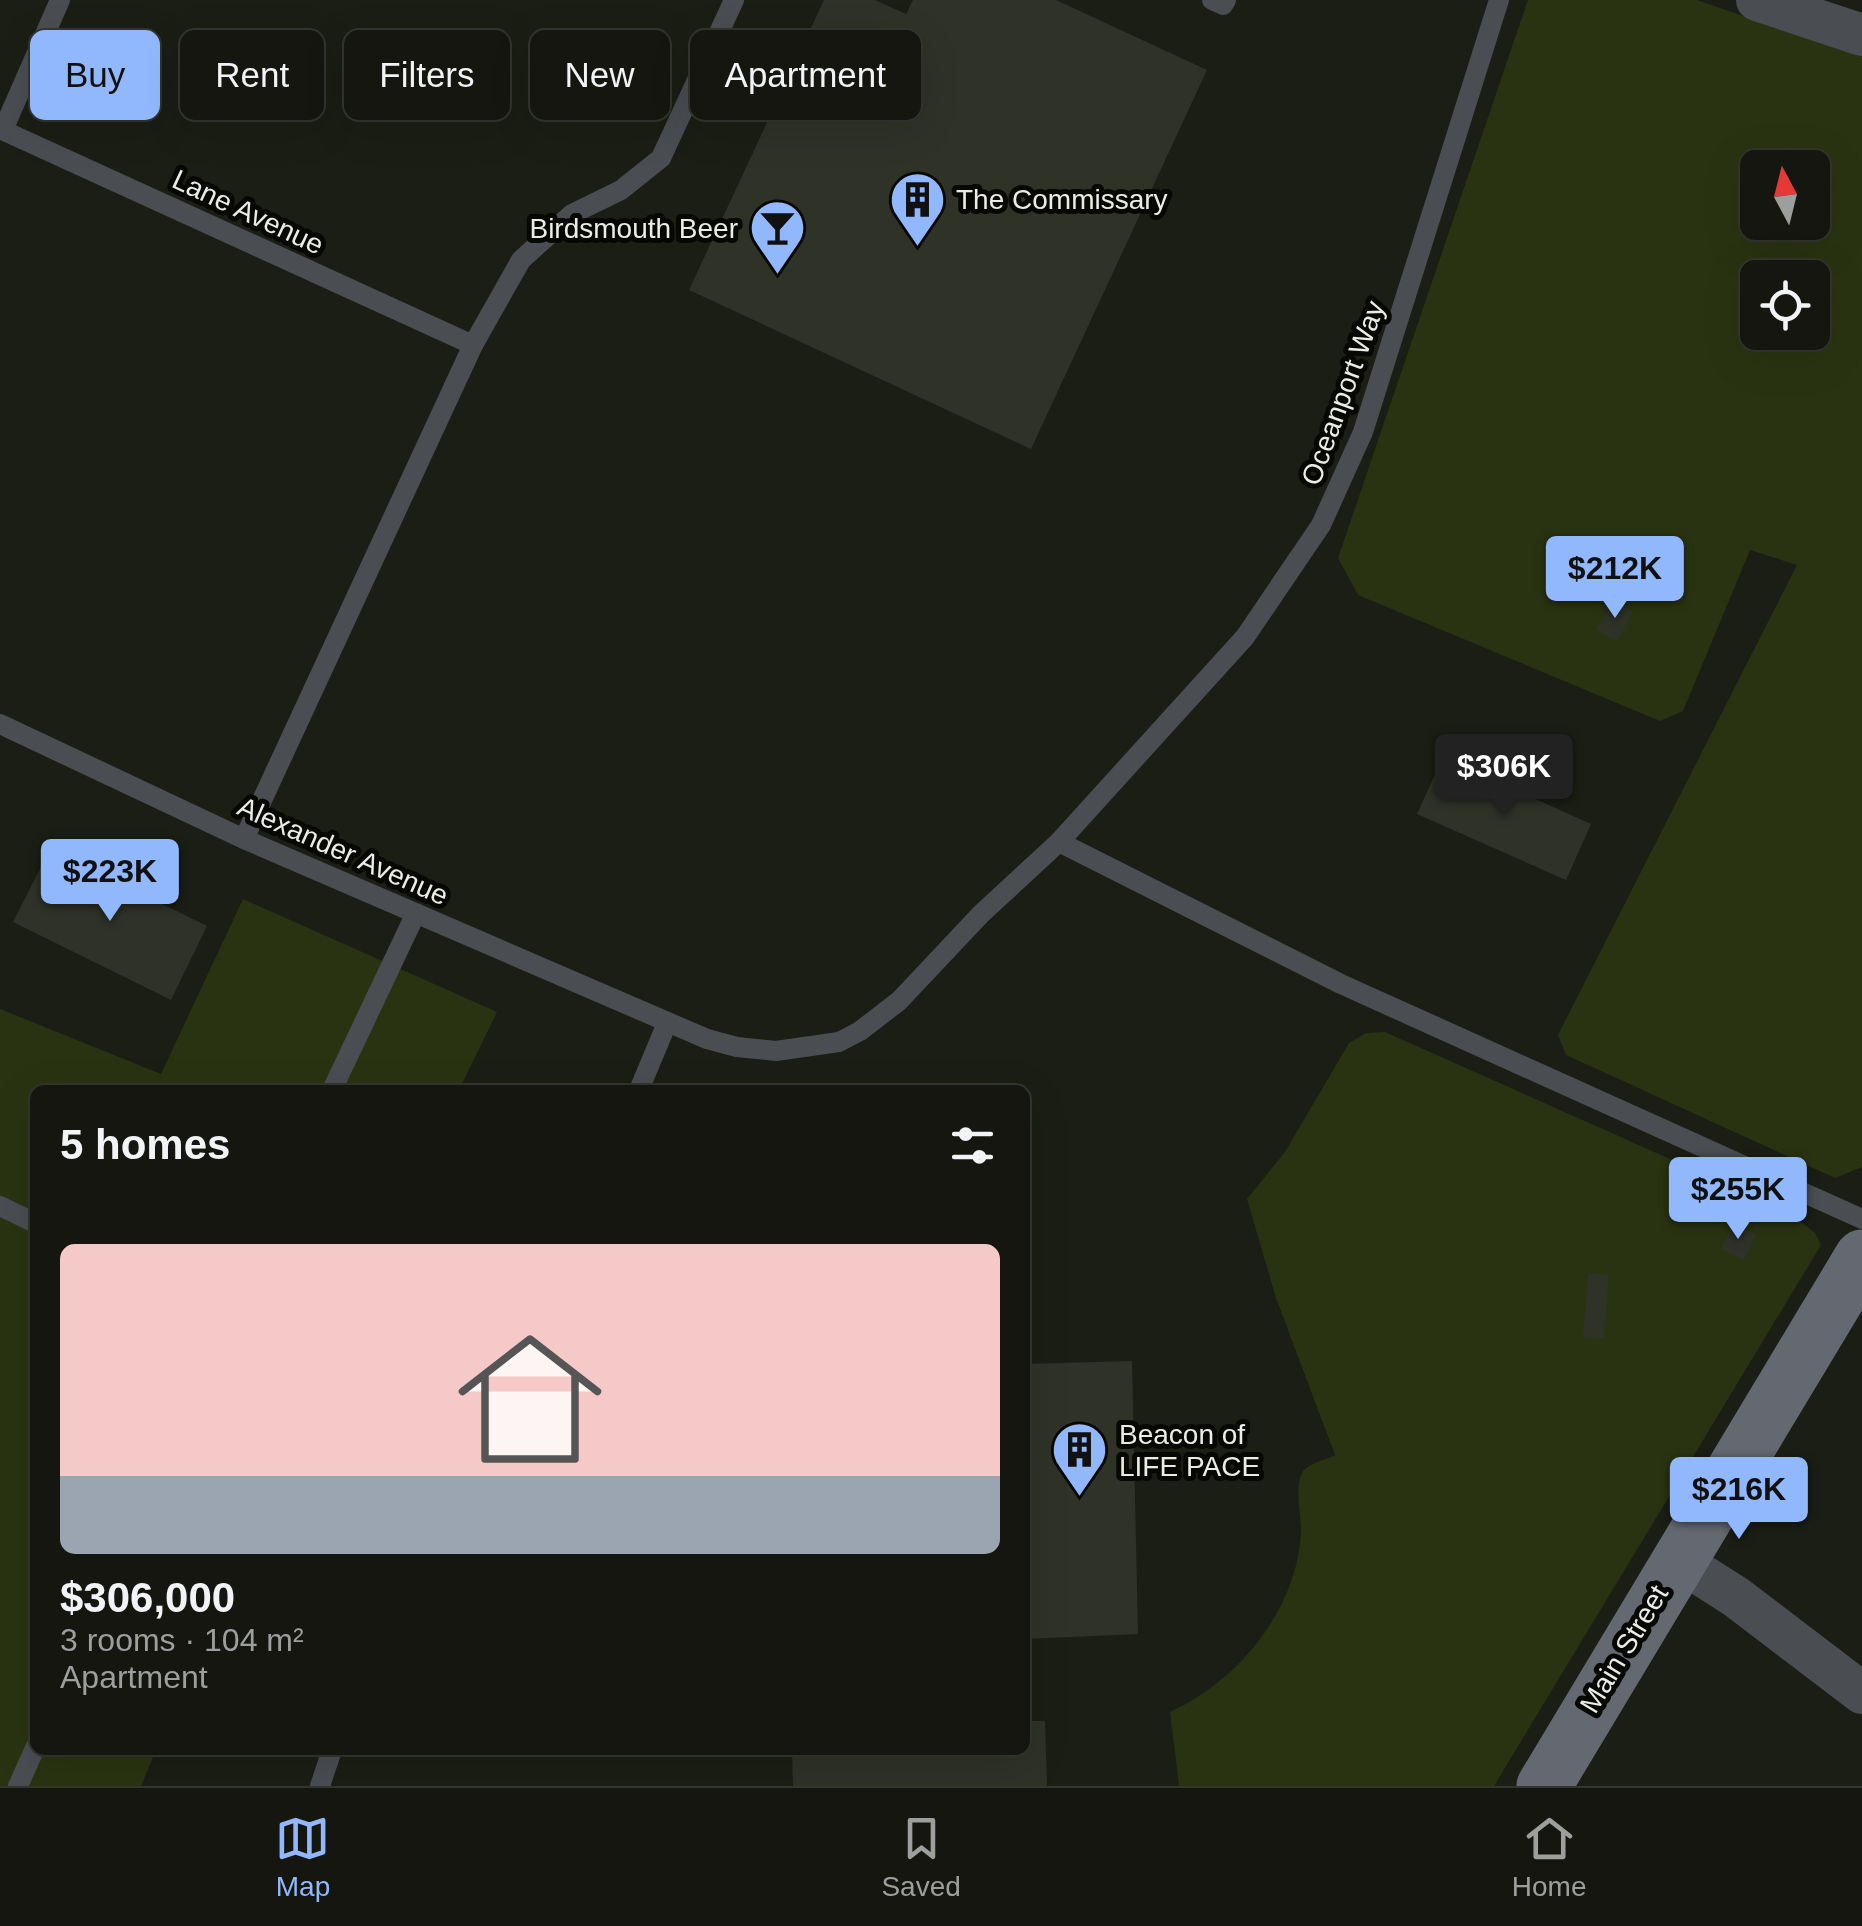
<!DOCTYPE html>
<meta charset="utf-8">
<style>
:root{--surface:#14160f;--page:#21231d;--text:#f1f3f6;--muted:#9d9f9e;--line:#33352f;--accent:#91b8fd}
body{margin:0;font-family:Arial,sans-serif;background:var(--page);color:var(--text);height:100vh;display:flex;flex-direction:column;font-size:38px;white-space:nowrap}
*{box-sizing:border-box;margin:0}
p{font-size:32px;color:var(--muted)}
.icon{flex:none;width:55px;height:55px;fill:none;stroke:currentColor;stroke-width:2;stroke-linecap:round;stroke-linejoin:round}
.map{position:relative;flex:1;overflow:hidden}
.side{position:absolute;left:30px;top:1085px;width:1000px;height:670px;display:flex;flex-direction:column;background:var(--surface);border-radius:15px;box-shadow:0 10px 40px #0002,0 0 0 2px var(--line)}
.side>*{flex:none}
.banner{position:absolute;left:30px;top:30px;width:1000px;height:90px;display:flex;gap:20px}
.needle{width:65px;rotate:353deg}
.tools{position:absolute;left:1740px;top:150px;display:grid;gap:20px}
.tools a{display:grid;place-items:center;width:90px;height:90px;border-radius:15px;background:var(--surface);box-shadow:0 10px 40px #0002,0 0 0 2px var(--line);font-size:50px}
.price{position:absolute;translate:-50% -85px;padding:0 22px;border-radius:10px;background:var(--accent);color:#111;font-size:32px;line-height:65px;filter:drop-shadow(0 2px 5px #0008)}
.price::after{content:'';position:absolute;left:50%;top:60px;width:30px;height:22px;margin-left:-15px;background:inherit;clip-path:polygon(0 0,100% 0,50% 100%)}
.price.selected{background:#222;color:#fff}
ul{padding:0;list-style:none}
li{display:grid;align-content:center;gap:20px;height:530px;padding:0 30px}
li span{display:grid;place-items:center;height:310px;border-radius:15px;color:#555}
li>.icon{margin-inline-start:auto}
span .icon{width:180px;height:180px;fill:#fffc;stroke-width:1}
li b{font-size:42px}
h2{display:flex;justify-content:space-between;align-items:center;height:120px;padding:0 30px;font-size:42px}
.pill{padding:0 35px;border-radius:15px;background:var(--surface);box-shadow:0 10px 40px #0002,0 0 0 2px var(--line);font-size:35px;line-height:90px}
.pill.selected{background:var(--accent);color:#111}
.menu{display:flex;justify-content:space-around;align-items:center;height:140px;border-top:2px solid var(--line);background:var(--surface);font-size:28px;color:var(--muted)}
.menu a{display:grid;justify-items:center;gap:5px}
.menu .selected{color:var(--accent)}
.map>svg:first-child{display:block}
.green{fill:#2a3311;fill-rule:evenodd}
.building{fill:#2f3227}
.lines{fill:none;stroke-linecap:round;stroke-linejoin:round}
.lane{stroke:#4a4d52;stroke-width:20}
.street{stroke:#4a4d52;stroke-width:42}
.secondary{stroke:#646870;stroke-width:55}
.labels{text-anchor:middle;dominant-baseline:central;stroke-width:10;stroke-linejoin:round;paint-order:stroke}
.poi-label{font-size:28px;fill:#eaede6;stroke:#070804;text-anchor:start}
.street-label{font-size:28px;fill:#eaede6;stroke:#070804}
</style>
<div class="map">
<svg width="1862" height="1786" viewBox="0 0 1862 1786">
<rect width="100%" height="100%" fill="#1b1e14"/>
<g class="green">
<path d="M1528,0h169l165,57v1110l-27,11 -269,-123 -8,-20 239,-470 -47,-15 -67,161 -23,10 -302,-126 -20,-37zM1758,168h54v54h-54zM1758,278h54v54h-54z"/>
<path d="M243,899l254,113 -38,78h-424v660h121l-15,36h-141v-777l161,65z"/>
<path d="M1385,1032l404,180 26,21 6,12 -327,541h-315l-9,-74c68,-31 126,-101 131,-178 1,-18 -7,-44 1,-61 5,-9 23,-13 33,-18l-59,-157 -29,-99 38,-47 64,-109 17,-10z"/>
</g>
<g class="building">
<path d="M824,0h51l31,14 7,-14h143l151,70 -176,379 -342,-159z"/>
<path d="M1614,602l19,10 -16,29 -20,-11z"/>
<path d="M1443,757l148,67 -25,56 -149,-66z"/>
<path d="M50,849l157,77 -36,74 -158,-78z"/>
<path d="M1733,1224l23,11 -12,25 -23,-11z"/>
<path d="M1588,1273l21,2 -5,64 -21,-1z"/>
<path d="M1132,1361l6,273 -113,5v-275z"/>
<path d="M1025,1721h20l2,65h-254l-1,-36h233z"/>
</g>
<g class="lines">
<g class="lane">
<path d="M1212,0l11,5 3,-5"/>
<path d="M0,129l473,216"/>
<path d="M3,130l57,-130"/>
<path d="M0,724l244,115 463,200 30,8 39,4 63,-9 21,-11 39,-30 82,-87 78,-72 186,-205 76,-112 42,-93 136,-432"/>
<path d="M244,839l229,-494 48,-85 51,-46 49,-24 40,-32 73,-158"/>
<path d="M1059,842l282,142 521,235"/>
<path d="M332,1090l84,-177"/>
<path d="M639,1090l28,-67"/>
<path d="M0,1206l35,17"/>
<path d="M18,1786l17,-38"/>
<path d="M320,1786l12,-36"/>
</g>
<g class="street">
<path d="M1757,0l105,35"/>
<path d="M1678,1560l58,37 126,96"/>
</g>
<path class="secondary" d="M1544,1786l318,-529"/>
</g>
<defs>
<symbol id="building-pin" viewBox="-11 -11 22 30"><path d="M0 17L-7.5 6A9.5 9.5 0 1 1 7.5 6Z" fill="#91b8fd" stroke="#070804"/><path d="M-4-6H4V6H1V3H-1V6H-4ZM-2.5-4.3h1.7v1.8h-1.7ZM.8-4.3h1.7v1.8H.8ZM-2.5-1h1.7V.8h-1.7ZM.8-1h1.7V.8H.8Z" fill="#111"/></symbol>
<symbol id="bar-pin" viewBox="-11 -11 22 30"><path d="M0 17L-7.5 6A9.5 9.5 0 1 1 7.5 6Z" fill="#91b8fd" stroke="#070804"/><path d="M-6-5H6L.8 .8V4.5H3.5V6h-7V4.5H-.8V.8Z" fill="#111"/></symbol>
</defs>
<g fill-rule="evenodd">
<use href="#building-pin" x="886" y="168" width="63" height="86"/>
<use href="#bar-pin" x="746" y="196" width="63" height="86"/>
<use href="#building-pin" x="1048" y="1418" width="63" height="86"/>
</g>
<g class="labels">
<g class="poi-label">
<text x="956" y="199">The Commissary</text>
<text x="738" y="228" text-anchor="end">Birdsmouth Beer</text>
<text x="1119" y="1434">Beacon of<tspan x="1119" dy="32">LIFE PACE</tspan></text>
</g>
<g class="street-label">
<text transform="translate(248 212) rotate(25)">Lane Avenue</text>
<text transform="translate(1343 393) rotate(-70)">Oceanport Way</text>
<text transform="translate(343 851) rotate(24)">Alexander Avenue</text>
<text transform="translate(1624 1649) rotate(-59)">Main Street</text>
</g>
</g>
</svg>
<div class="tools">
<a><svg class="needle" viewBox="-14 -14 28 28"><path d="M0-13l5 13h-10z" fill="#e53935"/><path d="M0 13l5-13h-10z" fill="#9d9f9e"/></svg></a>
<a><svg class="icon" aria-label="locate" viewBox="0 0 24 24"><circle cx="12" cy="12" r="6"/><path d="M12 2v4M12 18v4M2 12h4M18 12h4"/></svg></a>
</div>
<b class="price" style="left:1615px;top:621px">$212K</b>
<b class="price selected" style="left:1504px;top:819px">$306K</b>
<b class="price" style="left:110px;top:924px">$223K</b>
<b class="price" style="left:1738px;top:1242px">$255K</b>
<b class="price" style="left:1739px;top:1542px">$216K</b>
<div class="banner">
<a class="pill selected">Buy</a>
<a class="pill">Rent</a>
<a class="pill">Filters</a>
<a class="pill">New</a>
<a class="pill">Apartment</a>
</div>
<section class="side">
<h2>5 homes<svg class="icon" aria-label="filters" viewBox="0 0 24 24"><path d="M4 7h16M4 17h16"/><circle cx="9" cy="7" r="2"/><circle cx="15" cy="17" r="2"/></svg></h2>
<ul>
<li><span style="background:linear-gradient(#f6c9c9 75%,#9aa5b1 0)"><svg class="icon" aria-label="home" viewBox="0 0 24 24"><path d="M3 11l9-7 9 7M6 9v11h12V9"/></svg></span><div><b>$306,000</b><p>3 rooms · 104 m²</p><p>Apartment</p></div></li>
</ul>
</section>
</div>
<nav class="menu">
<a class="selected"><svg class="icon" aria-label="map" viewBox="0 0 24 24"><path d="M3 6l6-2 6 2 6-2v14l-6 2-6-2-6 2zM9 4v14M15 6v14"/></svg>Map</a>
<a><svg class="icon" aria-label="saved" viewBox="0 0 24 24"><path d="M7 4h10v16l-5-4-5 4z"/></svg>Saved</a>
<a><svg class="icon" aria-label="home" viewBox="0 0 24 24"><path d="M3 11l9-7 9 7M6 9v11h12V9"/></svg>Home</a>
</nav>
